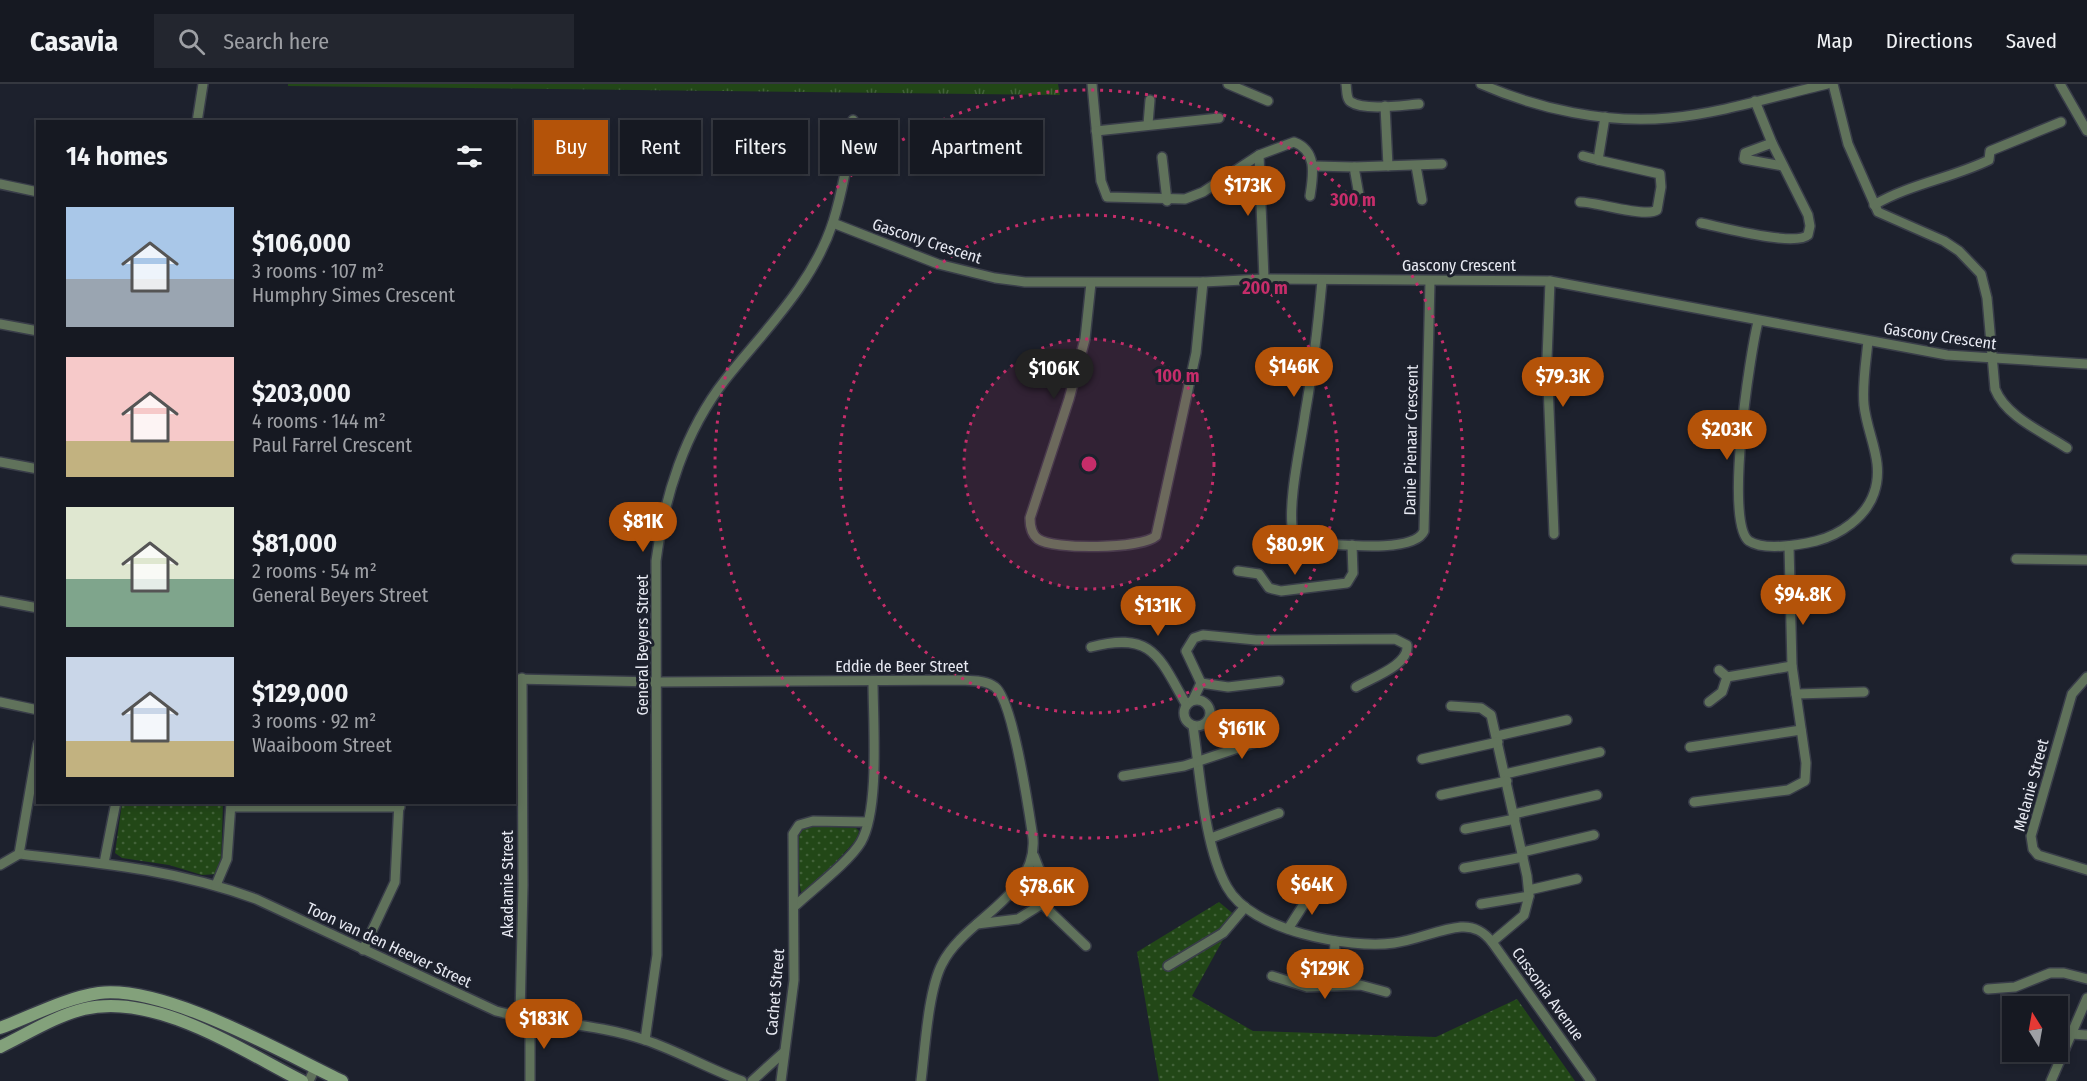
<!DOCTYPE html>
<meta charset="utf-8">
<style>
:root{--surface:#161922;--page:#23262f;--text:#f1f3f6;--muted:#9ea0a5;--line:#353840;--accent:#b45309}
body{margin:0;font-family:"Fira Sans Condensed",sans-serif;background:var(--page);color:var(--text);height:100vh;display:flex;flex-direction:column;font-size:22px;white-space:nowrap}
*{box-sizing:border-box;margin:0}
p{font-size:20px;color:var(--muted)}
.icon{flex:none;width:33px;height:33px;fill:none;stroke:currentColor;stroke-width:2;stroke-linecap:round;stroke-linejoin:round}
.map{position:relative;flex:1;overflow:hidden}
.details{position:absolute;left:36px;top:36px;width:480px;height:684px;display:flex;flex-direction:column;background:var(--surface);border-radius:0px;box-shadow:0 3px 9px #0003,0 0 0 2px var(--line)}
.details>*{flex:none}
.guide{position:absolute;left:534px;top:36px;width:570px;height:54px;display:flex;gap:12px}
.needle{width:39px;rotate:349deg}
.tools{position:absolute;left:2002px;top:912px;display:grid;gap:12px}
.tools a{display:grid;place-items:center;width:66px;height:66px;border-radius:0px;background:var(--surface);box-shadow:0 3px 9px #0003,0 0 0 2px var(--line);font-size:30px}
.price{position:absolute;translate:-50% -51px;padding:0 14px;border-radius:21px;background:var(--accent);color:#fff;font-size:20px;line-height:39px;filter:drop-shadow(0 2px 3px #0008)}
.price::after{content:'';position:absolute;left:50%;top:36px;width:18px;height:14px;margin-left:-9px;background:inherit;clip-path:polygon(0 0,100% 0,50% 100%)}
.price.current{background:#222;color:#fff}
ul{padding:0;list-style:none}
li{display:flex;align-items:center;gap:18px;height:150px;padding:0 30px}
li span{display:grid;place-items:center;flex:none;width:168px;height:120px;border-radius:0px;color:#555}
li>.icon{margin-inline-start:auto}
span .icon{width:72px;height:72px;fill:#fffc;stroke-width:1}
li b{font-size:26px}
h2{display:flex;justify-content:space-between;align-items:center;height:72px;padding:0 30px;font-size:26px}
.pill{padding:0 21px;border-radius:0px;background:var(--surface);box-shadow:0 3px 9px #0003,0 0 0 2px var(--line);font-size:21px;line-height:54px}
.pill.current{background:var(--accent);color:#fff}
header{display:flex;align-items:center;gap:36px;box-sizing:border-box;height:84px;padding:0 30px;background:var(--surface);border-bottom:2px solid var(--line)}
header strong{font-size:28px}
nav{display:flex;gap:33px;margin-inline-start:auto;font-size:21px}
.search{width:420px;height:54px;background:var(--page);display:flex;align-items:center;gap:15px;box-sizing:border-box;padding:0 21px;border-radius:0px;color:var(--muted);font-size:22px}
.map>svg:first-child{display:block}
.grass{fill:url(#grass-dots)}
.park{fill:url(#park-tufts)}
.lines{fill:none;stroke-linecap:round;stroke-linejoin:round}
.street-casing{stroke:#393d49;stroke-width:12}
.secondary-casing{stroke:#393d49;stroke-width:15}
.street{stroke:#60725b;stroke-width:9}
.secondary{stroke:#83a17b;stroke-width:12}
.ring{fill:none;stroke:#c62d6a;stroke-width:3;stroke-dasharray:3 6}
.labels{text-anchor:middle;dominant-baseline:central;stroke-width:6;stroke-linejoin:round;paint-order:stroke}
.street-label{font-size:16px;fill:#e7e9f2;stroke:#1d212d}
.centre{fill:#c62d6a;stroke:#1d212d;stroke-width:3}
.ring-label{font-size:18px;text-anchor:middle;font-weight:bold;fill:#c62d6a;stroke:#1d212d;stroke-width:6;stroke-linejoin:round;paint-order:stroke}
</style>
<header>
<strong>Casavia</strong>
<div class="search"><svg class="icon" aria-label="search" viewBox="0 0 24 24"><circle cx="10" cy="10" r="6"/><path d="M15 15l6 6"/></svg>Search here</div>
<nav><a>Map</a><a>Directions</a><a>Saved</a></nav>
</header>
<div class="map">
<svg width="2087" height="997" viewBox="0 0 2087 997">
<defs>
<pattern id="grass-dots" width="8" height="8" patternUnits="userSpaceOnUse" patternTransform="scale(1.5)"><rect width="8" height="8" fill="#224717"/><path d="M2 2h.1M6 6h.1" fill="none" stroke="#426239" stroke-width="1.8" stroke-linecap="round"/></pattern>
<pattern id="park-tufts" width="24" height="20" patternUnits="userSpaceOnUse" patternTransform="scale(1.5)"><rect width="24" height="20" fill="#224717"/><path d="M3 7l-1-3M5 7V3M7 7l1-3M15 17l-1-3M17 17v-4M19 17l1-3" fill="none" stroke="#426239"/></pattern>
</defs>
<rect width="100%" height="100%" fill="#1d212d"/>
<g class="grass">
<path d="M122,719h101l-2,62 -3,9 -16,1 -33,-10 -47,-7 -7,-5z"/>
<path d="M808,742l48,2 3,3 -2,8 -51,55 -5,-2c-4,-19 -4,-43 -1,-62z"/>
<path d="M1219,818l17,14 -44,80 61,35 183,6 81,-38 58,82h-416l-22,-129z"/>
</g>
<path class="park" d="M288,0h770l2,11 -772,-9z"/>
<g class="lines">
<defs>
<g id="street">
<path d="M1092,0l9,97 6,16 78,2 18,-7 56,-37 35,-13c24,9 19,34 16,54"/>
<path d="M1228,0l40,17"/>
<path d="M1346,0c1,6 0,15 5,18 13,9 53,3 68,2"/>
<path d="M1481,0c57,25 126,40 188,34 53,-5 106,-22 158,-34"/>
<path d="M1833,0l15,60 30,68 66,29 15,10 22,23 6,24 8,91c11,28 48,43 72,59"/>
<path d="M2060,0l27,47"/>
<path d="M1385,22l3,60"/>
<path d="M197,38l6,-38"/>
<path d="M1148,40l2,-24"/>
<path d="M1096,47l123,-13"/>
<path d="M1772,59l-27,10 -1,6 39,7"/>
<path d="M1259,71l5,124"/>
<path d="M1583,72l15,4 7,-43"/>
<path d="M1162,73l5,44"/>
<path d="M1314,82l40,1 6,34"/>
<path d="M1416,82l6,34"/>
<path d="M1354,83l88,-3"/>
<path d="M0,100l38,8"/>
<path d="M1580,118c17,0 66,16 77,8l4,-23 -1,-13 -62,-14"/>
<path d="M1874,121c36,-21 78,-27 115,-45l1,-9 71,-29"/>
<path d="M833,139l105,41 57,14 30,4h178l61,-3 286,2 397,74 140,9"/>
<path d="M1701,139c20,4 94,24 107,12l2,-9 -2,-11 -36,-72 -17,-42"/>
<path d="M1322,197c-4,44 -9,88 -17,133 -4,30 -18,90 -12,119l9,8 13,2c22,1 99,11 109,-12l6,-250"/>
<path d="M1550,197l-3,78 7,175"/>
<path d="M1091,199l-6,56 -16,60 -39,119c0,8 1,16 8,21 15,11 104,10 118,-3l40,-183 7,-71"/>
<path d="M1758,238c-8,31 -34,201 -9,219 15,10 50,4 67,0 24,-6 50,-24 58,-48 11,-31 -7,-58 -10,-88 -2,-21 2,-43 4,-64"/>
<path d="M0,240l38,7"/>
<path d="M0,378l38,7"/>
<path d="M2016,475l71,1"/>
<path d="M1238,487l21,3 10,14 12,3 66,-8 6,-10 -1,-28"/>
<path d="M0,517l38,7"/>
<path d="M1091,563c62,-16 68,10 95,57"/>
<path d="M1719,586l8,7 65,-11"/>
<path d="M2087,593l-15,17 -41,142 2,13 5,6 49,15"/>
<path d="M514,595l143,3 306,-2c11,1 23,0 32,7 18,13 34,125 38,151 5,58 -69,81 -91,126 -14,27 -17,85 -21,117"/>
<path d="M1201,599l-15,-32 8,-13 9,-3 53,5 139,-1 12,6c3,20 -36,33 -51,42"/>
<path d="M1796,610l68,-2"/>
<circle cx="1197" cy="629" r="13"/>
<path d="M1193,616l8,-17 27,4 51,-6"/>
<path d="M0,618l38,8"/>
<path d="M1709,618l13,-10 5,-15"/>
<path d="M1451,622l30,2 10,7 36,161 2,20 -5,19 -32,27"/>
<path d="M1193,642c7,46 11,121 34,161 24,44 122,62 167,56 23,-3 45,-14 67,-16 14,-1 23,5 31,15l99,139"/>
<path d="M1497,652l70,-16"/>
<path d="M1690,663l111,-17"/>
<path d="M1422,675l76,-17"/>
<path d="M1505,690l95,-22"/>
<path d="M1123,692l61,-10 81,-27"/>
<path d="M1441,711l66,-14"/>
<path d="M1694,718l94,-12 17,-9 1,-18 -14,-97 -3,-120"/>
<path d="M233,723h167"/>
<path d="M1514,730l83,-19"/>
<path d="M1465,745l50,-10"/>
<path d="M1211,754l68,-25"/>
<path d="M1522,768l72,-17"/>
<path d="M19,770c82,9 159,16 237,45l240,112c49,13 100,12 149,29 33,11 64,29 97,41"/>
<path d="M104,779l12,-61"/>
<path d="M0,781l19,-11 19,-110"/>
<path d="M1464,784l59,-11"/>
<path d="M216,801l11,-26 4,-56"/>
<path d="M1529,806l48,-11"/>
<path d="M1042,820l44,42"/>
<path d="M1481,820l48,-8"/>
<path d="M795,822c17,-16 55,-45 66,-64 19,-33 12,-121 12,-161"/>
<path d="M977,840l41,-5 24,-15 4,-17 -12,-31"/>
<path d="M1288,845l25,-39"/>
<path d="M363,866l32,-68 4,-80"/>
<path d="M1168,882l55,-33 22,-26"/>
<path d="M1272,892l35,11 53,-2 26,7"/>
<path d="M1333,901l2,-44"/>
<path d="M1988,905l27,-2 35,-14h14l23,6"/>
<path d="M520,933l3,-132 -1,-207"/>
<path d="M2071,950l16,1"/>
<path d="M645,956l12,-85 -1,-394c8,-64 29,-130 69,-181 39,-49 88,-96 108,-158 10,-32 16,-68 20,-102"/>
<path d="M309,997l6,-13"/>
<path d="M530,997v-62"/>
<path d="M752,997l32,-29"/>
<path d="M781,997l13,-101 -1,-146 6,-9 14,-4 54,1"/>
<path d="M2051,997l36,-83"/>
</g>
<g id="secondary">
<path d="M0,944c32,-12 65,-30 99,-35 66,-8 182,59 243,88"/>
<path d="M0,963c27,-13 55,-31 84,-38 71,-17 157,41 218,72"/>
</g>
</defs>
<use href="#street" class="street-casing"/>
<use href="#secondary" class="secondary-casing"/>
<use href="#street" class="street"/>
<use href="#secondary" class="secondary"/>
</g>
<circle cx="1089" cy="380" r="125" fill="#c62d6a" fill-opacity=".12"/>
<g class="ring">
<circle cx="1089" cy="380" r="125"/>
<circle cx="1089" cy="380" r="249"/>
<circle cx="1089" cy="380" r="374"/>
</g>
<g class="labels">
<g class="street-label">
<text transform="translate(927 157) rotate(18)">Gascony Crescent</text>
<text x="1459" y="181">Gascony Crescent</text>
<text transform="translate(1940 252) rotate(8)">Gascony Crescent</text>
<text transform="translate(1411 356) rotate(-89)">Danie Pienaar Crescent</text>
<text transform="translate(642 561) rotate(-90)">General Beyers Street</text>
<text x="902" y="582">Eddie de Beer Street</text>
<text transform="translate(2031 701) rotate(-75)">Melanie Street</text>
<text transform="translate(507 800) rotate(-90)">Akadamie Street</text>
<text transform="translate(389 861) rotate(25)">Toon van den Heever Street</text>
<text transform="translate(775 908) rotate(-85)">Cachet Street</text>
<text transform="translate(1548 910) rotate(54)">Cussonia Avenue</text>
</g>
</g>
<circle cx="1089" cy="380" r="9" class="centre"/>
<g class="ring-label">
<text x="1353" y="122">300 m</text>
<text x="1265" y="210">200 m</text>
<text x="1177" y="298">100 m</text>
</g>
</svg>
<div class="tools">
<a><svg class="needle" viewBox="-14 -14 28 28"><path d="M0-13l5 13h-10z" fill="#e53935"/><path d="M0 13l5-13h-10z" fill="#9ea0a5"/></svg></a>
</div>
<b class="price" style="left:1248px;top:133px">$173K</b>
<b class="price" style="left:1294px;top:314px">$146K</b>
<b class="price current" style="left:1054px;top:316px">$106K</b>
<b class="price" style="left:1563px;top:324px">$79.3K</b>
<b class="price" style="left:1727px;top:377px">$203K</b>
<b class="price" style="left:643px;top:469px">$81K</b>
<b class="price" style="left:1295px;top:492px">$80.9K</b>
<b class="price" style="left:1803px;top:542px">$94.8K</b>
<b class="price" style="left:1158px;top:553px">$131K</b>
<b class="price" style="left:1242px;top:676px">$161K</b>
<b class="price" style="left:1312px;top:832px">$64K</b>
<b class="price" style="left:1047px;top:834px">$78.6K</b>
<b class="price" style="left:1325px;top:916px">$129K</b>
<b class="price" style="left:544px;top:966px">$183K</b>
<div class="guide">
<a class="pill current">Buy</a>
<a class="pill">Rent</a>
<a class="pill">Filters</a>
<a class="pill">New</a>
<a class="pill">Apartment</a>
</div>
<section class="details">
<h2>14 homes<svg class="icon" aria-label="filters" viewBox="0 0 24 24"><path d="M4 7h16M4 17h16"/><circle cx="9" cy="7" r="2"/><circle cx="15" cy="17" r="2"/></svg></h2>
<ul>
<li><span style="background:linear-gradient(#a9c7e8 60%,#9aa5b1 0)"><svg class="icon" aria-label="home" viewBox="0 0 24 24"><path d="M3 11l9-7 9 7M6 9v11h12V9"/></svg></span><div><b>$106,000</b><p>3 rooms · 107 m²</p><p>Humphry Simes Crescent</p></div></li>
<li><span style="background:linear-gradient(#f6c9c9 70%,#c2b280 0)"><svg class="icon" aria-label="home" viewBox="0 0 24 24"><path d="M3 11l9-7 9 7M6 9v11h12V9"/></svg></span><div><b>$203,000</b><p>4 rooms · 144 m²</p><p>Paul Farrel Crescent</p></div></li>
<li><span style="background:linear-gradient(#dfe7d0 60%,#7fa58c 0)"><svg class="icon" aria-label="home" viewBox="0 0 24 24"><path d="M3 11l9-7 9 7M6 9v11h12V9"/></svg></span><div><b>$81,000</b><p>2 rooms · 54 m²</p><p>General Beyers Street</p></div></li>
<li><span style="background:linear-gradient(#c9d6e8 70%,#c2b280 0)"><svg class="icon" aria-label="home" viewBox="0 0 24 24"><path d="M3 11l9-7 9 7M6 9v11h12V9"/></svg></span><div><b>$129,000</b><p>3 rooms · 92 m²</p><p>Waaiboom Street</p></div></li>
</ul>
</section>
</div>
